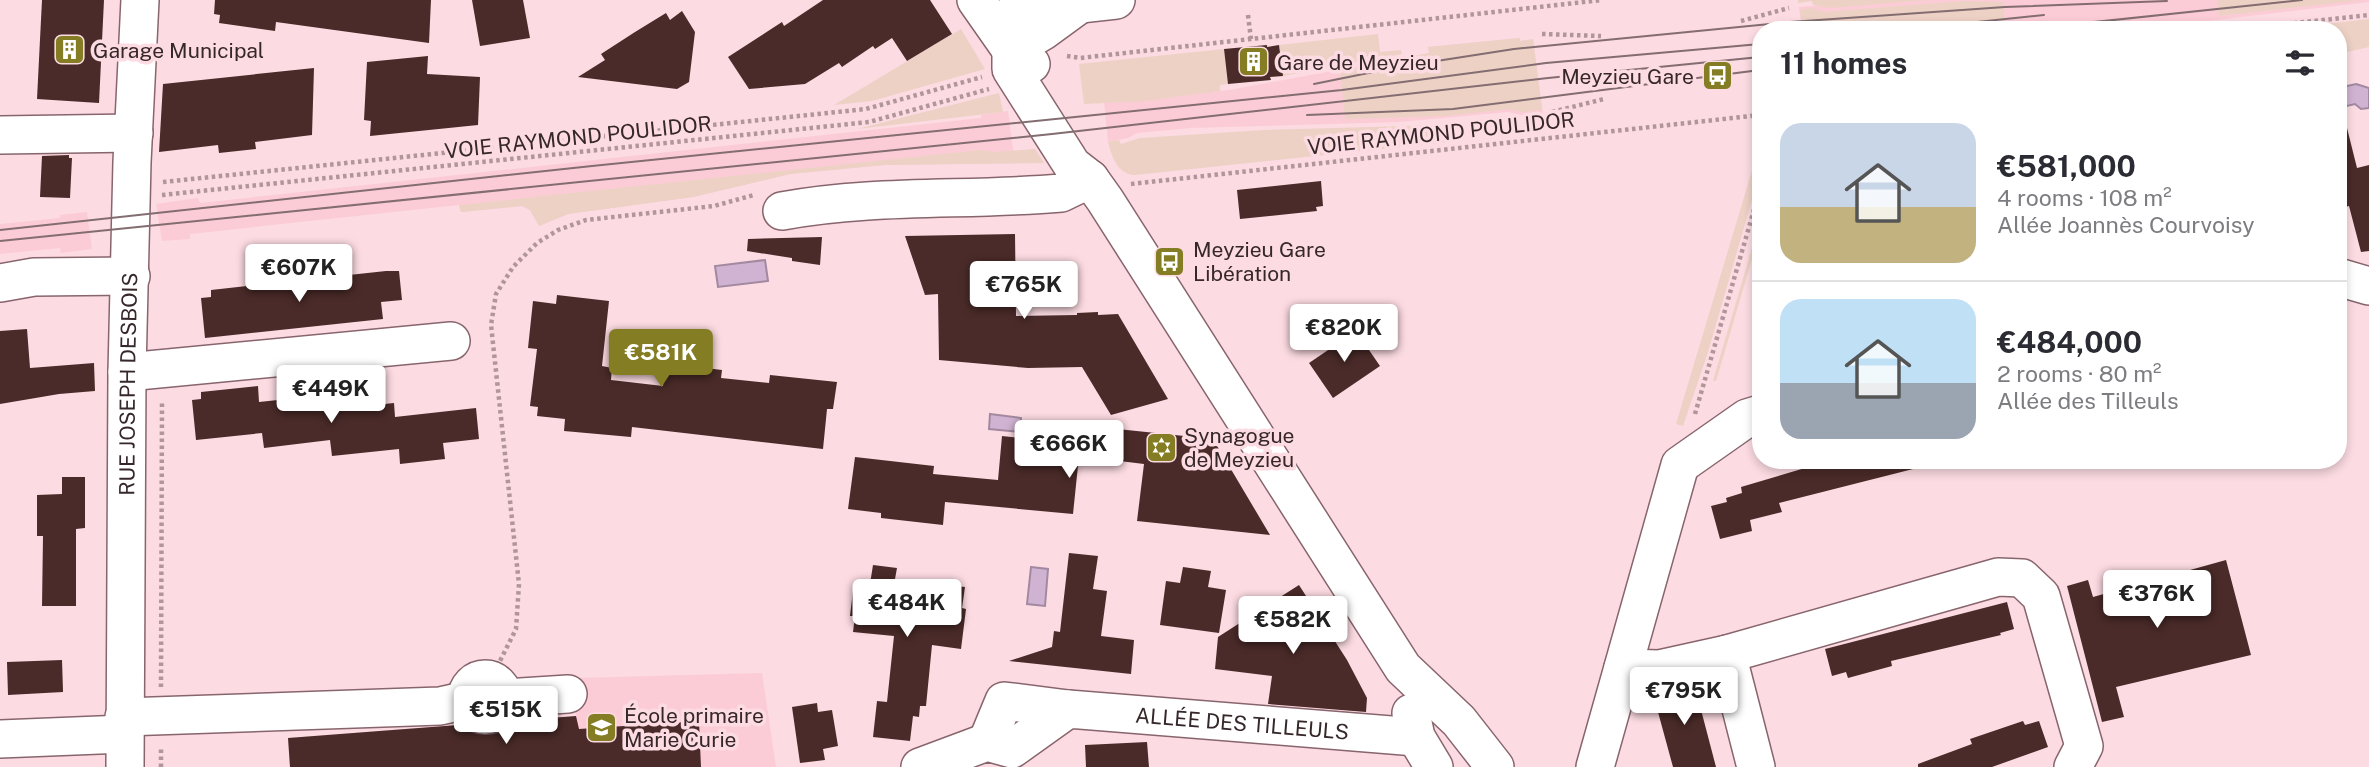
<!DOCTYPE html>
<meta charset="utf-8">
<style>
:root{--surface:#fff;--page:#f2f2f3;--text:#2b2b33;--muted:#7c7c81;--line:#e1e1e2;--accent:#847d23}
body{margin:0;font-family:"Public Sans",sans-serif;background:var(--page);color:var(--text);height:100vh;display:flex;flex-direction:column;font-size:26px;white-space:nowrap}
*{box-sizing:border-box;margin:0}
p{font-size:23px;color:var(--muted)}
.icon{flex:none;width:38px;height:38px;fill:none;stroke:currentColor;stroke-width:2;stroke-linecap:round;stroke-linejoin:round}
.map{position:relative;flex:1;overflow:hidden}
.drawer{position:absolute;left:1752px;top:21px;width:595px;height:448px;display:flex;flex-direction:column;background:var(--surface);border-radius:28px;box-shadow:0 4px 10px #0003}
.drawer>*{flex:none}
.price{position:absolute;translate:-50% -60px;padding:0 16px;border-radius:7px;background:#fff;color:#222;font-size:23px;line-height:46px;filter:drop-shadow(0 2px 4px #0008)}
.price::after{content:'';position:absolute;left:50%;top:42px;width:21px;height:16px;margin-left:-10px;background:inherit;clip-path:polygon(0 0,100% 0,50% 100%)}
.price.selected{background:var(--accent);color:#fff}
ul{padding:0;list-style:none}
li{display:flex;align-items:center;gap:21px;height:175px;padding:0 28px}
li+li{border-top:2px solid var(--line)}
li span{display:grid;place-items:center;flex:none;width:196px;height:140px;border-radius:21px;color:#555}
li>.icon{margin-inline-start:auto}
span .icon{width:84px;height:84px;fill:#fffc;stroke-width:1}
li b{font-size:30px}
h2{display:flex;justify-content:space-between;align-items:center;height:84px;padding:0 28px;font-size:30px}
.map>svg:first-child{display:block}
.built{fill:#fcccd6}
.green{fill:#edd1c5}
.water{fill:#d0b3d2;stroke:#a289a0;stroke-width:2}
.building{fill:#4a2b29}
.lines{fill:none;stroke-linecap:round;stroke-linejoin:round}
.minor-casing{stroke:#88656d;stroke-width:40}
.path{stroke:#b0969b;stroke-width:4.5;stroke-dasharray:3.5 3.5;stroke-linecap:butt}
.minor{stroke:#fff;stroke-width:37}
.tram{stroke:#836d71;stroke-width:2}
.labels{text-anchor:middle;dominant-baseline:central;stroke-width:7;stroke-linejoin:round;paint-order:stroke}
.poi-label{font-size:21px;fill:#36272a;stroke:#fcdbe2;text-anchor:start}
.street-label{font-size:21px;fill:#36272a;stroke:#fcdbe2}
</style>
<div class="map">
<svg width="2369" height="767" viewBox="0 0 2369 767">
<rect width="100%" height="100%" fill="#fcdbe2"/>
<g class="built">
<path d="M1893,0h476v2l-237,28h-330l-3,-23z"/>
<path d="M1520,38v3l13,-2 10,75 -22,1 -13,-3 -109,10 -207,6 -55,5 -9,5 -20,4 -4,-40 125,-12 200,-37 -1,-6z"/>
<path d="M1008,111l5,39 4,1 18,-2 9,14 -160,2 -94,9 -97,23 -125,17 -29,12 -9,-16 -8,-4 -61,6 -2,-7 -269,29v5l-28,2 -6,-37 42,-6 2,5 781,-85v-3z"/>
<path d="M87,212l5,37 -31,4 -1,-5 -60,6v-30l60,-6v-3z"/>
<path d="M762,673l14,94h-486l-2,-29 288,-22 -1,-38z"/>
</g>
<g class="green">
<path d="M1798,0h129l-97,8 -17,-3 -1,-4 -14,2z"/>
<path d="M2217,0h145l-143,16z"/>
<path d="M1964,1l39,1 3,28h-204l-2,-20 12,-2 12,4z"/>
<path d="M2369,19v28l-31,7v-24h-69z"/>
<path d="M961,29l24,40 -113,32 -38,4z"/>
<path d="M1378,34l2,18 21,-2 1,4 -119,22 -4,-31z"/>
<path d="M1520,38v3l13,-2 9,71 -20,2 -13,-3 -64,7 -100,3 -5,-49 89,-17 -1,-6z"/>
<path d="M1224,49l4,35 -8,1v6l-75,10 -61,3 -5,-40z"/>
<path d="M999,93l4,19 -146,17z"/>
<path d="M1446,125l2,17 -313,33c-18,-1 -23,-18 -27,-33l11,-2 2,4 19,-6 124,-8z"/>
<path d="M1760,144v28l-52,180 -25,74 -7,-2z"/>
<path d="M1035,149l9,14 -160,2 -94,9 -97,23 -125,17 -29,12 -9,-16 -8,-4 -61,6 -2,-7 522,-55 13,2z"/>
<path d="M1760,220v12l-44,149h-3z"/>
</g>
<g class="water">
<path d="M2356,84l13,4v20l-8,1 -6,-5 -17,4v-20z"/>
<path d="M765,260l3,21 -50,6 -3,-21z"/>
<path d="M990,414l31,4 -1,14 -31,-3z"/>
<path d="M1031,567l17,2 -3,37 -18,-2z"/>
</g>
<g class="building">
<path d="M42,0h62l-5,103 -62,-4z"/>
<path d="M215,0h216l-2,43 -153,-21 -1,9 -56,-8 1,-8 -6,-1z"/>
<path d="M472,0h51l7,38 -50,8z"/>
<path d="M823,0h107l22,34 -45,27 -15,-23 -17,11 -2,-3 -31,21 -3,-4 -34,21 -56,5 -21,-32 54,-35 2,4z"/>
<path d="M682,11l13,21 -6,50 -12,7 -99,-12 27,-17 -4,-6 34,-22 31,-19 4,7z"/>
<path d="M1267,45v2l12,-2 4,31 -13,1 1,3 -43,4 -4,-35z"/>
<path d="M428,56l-1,18 53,3 -2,48 -108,11 1,-15 -7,-1 3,-58z"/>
<path d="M314,68l-2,67 -57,7 1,7 -37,4 -1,-8 -59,7 4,-68z"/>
<path d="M2346,124l11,44 12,-3v86l-8,1 -12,-46 -11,3v-84z"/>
<path d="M69,155v3h3l-2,40 -30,-1 2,-41z"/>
<path d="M1321,181l2,25 -7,1 1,4 -77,8 -3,-29z"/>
<path d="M1015,234l1,82 61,-1v-2l21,-1v3l20,-1 50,85 -57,16 -29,-48 -54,1 -89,-8 -1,-66 -13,1 -20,-59z"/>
<path d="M822,237l-2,28 -28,-4v-3l-45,-7 1,-12z"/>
<path d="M386,271h13l3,29 -21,2 2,17 -178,19 -4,-40 10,-1v-7z"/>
<path d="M557,295l52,6 -7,65 10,2 -1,12 52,6 2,-23 57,7 -1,8 48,5 1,-8 67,7 -4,27h-6l-4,40 -191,-22 -1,10 -67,-6 1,-12 -28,-3 1,-9 -8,-1 7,-57 -9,-1 5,-47 23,3z"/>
<path d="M27,329l3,39 64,-5 1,28 -36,3 -59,10v-73z"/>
<path d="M1356,331l24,35 -47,32 -24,-35z"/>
<path d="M258,386l1,16 66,-7 2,15 67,-7 1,14 81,-9 3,31 -36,4 2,16 -45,5 -1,-15 -67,7 -2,-16 -66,8 -2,-15 -66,7 -4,-40 9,-1v-7z"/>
<path d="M1060,423l153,16 57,96 -133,-14 7,-57 -65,-8 -6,58 -128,-12 -2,23 -62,-7v-5l-33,-4 7,-52 79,9 -1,8 65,6 4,-44 38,4 1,-10 18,2z"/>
<path d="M1803,460h113l1,8 -138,35 3,9 -32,8 2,11 -32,8 -9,-33 16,-4 -1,-4 16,-5 -1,-6 64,-19z"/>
<path d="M62,477h23v51l-9,1v77h-34l1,-70h-6v-41l25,-1z"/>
<path d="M1069,553l29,3 -5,33 14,2 -6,45 33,4 -3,34 -122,-13 43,-14 2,-16 6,1z"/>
<path d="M2226,560l25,95 -135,32 8,30 -22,5 -35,-136 21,-6 5,17z"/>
<path d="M873,565l24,3 -2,11 70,8 -3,21 4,1 -5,40 -29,-4 -6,61h-6l-1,11 -6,-1 -3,25 -37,-4 4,-36 10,1 7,-66 -41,-4 2,-16h-5l4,-34 16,2z"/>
<path d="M1183,567l28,4 -3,16 18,3 -7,43 -59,-8 6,-44 14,2z"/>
<path d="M1299,585l48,75 20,38 -1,14 -98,-8 4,-28 -57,-7 3,-32z"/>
<path d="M2007,602l7,27 -14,4 1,2 -110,26 1,5 -44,12 -2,-6 -14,4 -7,-27z"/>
<path d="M62,660l1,32 -55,3 -1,-33z"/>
<path d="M1694,683l22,84h-43l-21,-77z"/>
<path d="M817,703l1,9 14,-2 6,36 -15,3 2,11 -25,3 -8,-56z"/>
<path d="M576,716l3,13 120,-8 2,46h-411l-2,-29z"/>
<path d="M2023,721l2,4 14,-4 9,26 -56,20h-74v-3l54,-20 -2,-5z"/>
<path d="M1147,742l2,25h-63l-1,-22z"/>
</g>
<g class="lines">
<defs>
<g id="minor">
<path d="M976,0l35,50 20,14"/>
<path d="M995,26l29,-20 22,-3 34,1 36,-4"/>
<path d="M1011,50v19l61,96 18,14 15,21 298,468 56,53 36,46"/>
<path d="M1011,50l32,-19 37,-27"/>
<path d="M0,135l134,-2"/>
<path d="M782,211c92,-17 186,-10 279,-18l29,-14"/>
<path d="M2338,277l31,9"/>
<path d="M0,283l34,-6 97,-1"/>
<path d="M127,372l324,-31"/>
<path d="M1727,654l271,-77 24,1 19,18 43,150 -11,21"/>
<path d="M1623,668l36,1 68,-15 29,113"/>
<circle cx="485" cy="697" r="18"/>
<path d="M503,698l65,-4"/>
<path d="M1411,713l5,24 18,30"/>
<path d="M124,717l316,-11 27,-6"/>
<path d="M0,739l124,-5"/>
<path d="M987,742l17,-41 64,8"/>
<path id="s1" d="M125,767l2,-395 5,-210 8,-162"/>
<path id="s2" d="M920,767l67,-25 25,7 56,-40 348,28"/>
<path d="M1595,767l85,-302 67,-47 13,-4"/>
</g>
</defs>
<use href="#minor" class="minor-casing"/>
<g class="path">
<path d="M1248,15l3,24"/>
<path d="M1741,21l48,-13"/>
<path d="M2231,30l138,-15"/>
<path d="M1542,34l59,2"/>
<path d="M1067,56l13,2 522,-58"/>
<path d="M1756,82l4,1"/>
<path d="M1552,112l52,-13"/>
<path d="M163,182l703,-73 116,-32"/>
<path d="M1131,184l629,-69"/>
<path d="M162,195l707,-73 120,-33"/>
<path d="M1695,414l65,-225"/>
<path d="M497,667l19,-38 3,-45 -28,-259 5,-31 17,-27 24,-24 21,-13 28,-10 128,-14 40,-11"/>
<path d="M161,687l1,-286"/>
<path d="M161,767v-19"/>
</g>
<use href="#minor" class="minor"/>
<g class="tram">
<path d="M1901,30l143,-15"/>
<path d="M2019,30l283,-30"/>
<path d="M1314,84l84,-17 116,-18 276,-27 215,-15 162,-6"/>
<path d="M1307,115l146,-6 307,-39"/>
<path d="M0,230l592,-64 750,-76 204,-27 214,-19"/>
<path d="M0,241l1052,-107 496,-56 212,-21"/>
</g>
</g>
<defs>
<symbol id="building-square" viewBox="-11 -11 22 22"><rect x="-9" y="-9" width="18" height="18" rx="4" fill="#847d23" stroke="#fcdbe2"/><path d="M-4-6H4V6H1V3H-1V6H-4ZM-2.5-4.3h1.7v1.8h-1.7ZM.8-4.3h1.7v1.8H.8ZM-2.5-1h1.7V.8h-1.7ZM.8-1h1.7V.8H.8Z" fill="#fff"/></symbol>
<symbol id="bus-square" viewBox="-11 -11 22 22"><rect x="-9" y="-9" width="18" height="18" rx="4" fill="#847d23" stroke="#fcdbe2"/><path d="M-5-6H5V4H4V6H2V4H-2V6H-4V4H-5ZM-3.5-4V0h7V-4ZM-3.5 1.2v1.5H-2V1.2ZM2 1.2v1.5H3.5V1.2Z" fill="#fff"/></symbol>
<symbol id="synagogue-square" viewBox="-11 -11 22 22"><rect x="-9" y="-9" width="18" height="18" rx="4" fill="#847d23" stroke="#fcdbe2"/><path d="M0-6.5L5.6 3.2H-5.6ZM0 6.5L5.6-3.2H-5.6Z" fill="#fff"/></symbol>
<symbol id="school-square" viewBox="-11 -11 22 22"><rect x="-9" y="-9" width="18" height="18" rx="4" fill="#847d23" stroke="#fcdbe2"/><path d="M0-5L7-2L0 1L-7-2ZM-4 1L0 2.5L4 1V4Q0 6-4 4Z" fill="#fff"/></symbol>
</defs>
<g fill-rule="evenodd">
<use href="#building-square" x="52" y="32" width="35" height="35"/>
<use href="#building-square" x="1236" y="44" width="35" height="35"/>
<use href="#bus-square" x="1700" y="58" width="35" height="35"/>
<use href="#bus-square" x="1152" y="244" width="35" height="35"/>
<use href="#synagogue-square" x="1144" y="430" width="35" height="35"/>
<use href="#school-square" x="584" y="710" width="35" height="35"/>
</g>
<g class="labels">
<g class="poi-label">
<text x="93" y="50">Garage Municipal</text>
<text x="1277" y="62">Gare de Meyzieu</text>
<text x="1694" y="76" text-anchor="end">Meyzieu Gare</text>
<text x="1193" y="249">Meyzieu Gare<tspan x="1193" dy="24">Libération</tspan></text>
<text x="1184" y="435">Synagogue<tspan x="1184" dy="24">de Meyzieu</tspan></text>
<text x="624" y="715">École primaire<tspan x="624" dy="24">Marie Curie</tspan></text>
</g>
<g class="street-label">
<text transform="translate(1441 133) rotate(-6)">VOIE RAYMOND POULIDOR</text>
<text transform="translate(578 137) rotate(-6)">VOIE RAYMOND POULIDOR</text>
<text stroke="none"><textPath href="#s1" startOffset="383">RUE JOSEPH DESBOIS</textPath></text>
<text stroke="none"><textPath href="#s2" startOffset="341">ALLÉE DES TILLEULS</textPath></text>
</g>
</g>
</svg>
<b class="price" style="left:299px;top:304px">€607K</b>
<b class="price" style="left:1024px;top:321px">€765K</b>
<b class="price" style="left:1344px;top:364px">€820K</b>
<b class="price selected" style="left:661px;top:389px">€581K</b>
<b class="price" style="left:331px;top:425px">€449K</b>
<b class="price" style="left:1069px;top:480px">€666K</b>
<b class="price" style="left:2157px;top:630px">€376K</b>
<b class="price" style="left:907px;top:639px">€484K</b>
<b class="price" style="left:1293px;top:656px">€582K</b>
<b class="price" style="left:1684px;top:727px">€795K</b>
<b class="price" style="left:506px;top:746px">€515K</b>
<section class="drawer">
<h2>11 homes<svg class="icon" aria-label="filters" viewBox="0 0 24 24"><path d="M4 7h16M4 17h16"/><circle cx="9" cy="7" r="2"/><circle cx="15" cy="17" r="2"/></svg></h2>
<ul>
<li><span style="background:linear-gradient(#c9d6e8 60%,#c2b280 0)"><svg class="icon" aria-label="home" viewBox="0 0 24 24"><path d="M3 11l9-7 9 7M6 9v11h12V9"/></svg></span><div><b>€581,000</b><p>4 rooms · 108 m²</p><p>Allée Joannès Courvoisy</p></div></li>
<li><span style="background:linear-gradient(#bfe0f5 60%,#9aa5b1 0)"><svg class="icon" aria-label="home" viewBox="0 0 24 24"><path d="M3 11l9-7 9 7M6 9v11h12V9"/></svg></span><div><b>€484,000</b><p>2 rooms · 80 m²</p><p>Allée des Tilleuls</p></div></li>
</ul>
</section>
</div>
